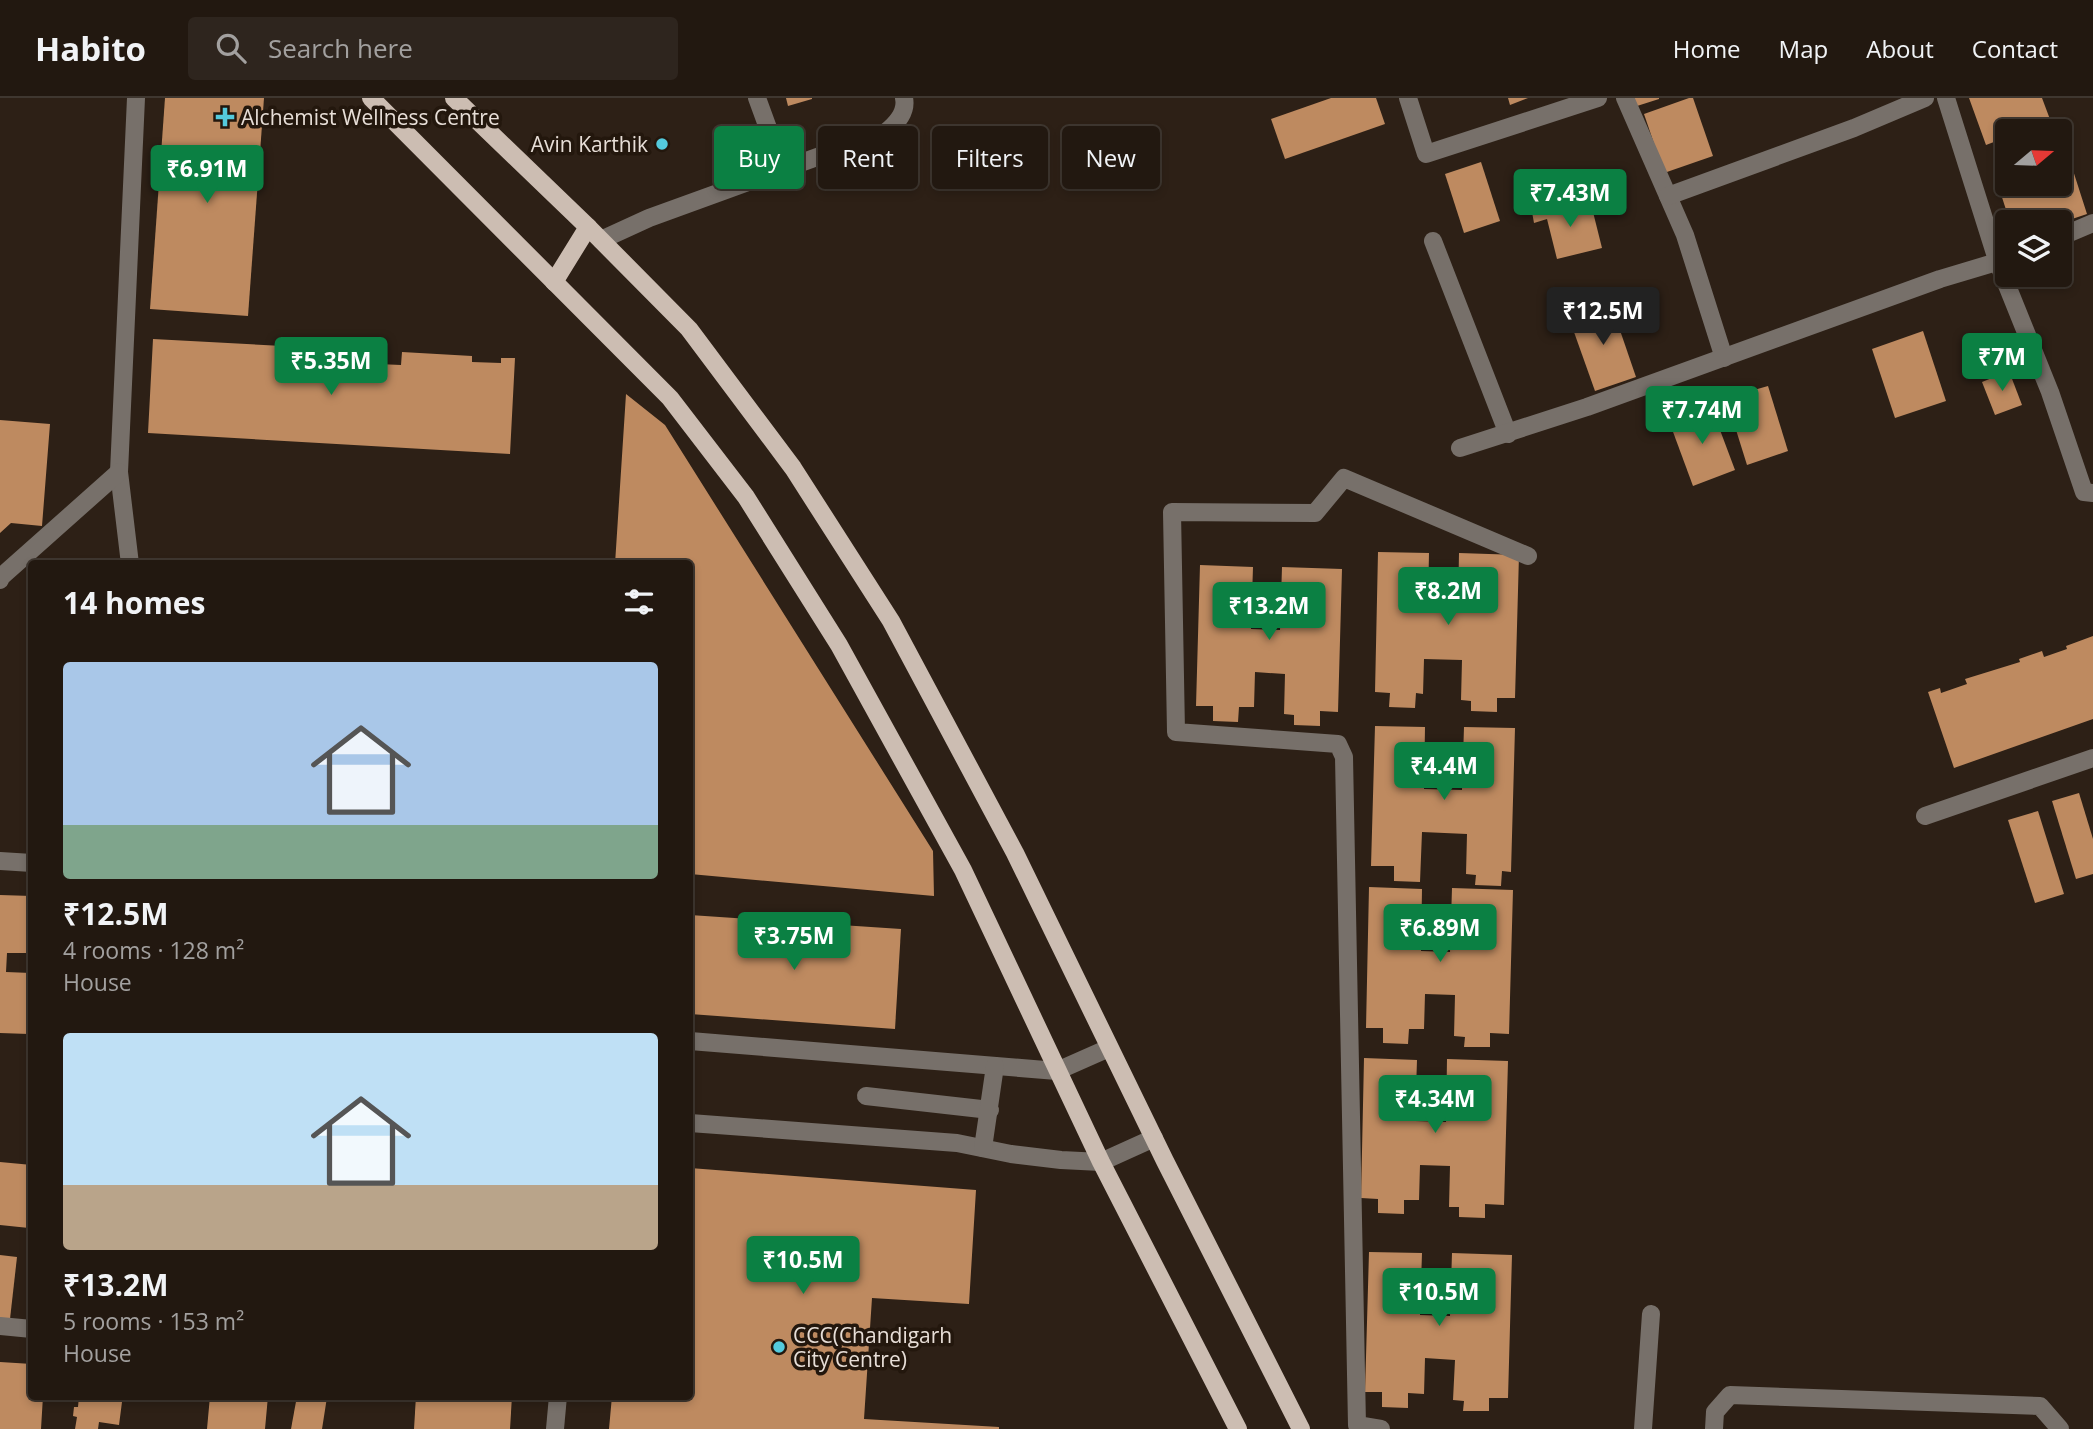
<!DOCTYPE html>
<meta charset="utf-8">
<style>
:root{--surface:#221810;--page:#2e251e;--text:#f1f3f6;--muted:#a2a09f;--line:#3f3730;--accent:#0b8043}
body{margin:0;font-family:"Open Sans",sans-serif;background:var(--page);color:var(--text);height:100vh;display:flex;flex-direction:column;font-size:26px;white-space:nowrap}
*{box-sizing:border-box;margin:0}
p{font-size:23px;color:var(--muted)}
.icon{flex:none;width:38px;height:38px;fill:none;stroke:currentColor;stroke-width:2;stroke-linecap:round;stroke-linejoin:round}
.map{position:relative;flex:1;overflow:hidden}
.sheet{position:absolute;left:28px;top:462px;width:665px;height:840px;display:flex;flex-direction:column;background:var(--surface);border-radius:7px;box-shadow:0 4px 10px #0003,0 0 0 2px var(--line)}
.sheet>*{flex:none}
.top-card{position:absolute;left:714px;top:28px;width:665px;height:63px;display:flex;gap:14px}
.needle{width:46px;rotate:71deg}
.controls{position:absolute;left:1995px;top:21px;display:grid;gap:14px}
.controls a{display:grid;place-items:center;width:77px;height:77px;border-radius:7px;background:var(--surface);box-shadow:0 4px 10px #0003,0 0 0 2px var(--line);font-size:35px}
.price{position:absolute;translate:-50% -60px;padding:0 16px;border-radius:7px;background:var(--accent);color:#fff;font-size:23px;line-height:46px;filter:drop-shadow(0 2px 4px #0008)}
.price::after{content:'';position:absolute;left:50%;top:42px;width:21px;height:16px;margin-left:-10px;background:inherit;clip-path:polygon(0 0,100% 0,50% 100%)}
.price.on{background:#222;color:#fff}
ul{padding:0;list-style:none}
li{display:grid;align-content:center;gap:14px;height:371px;padding:0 35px}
li span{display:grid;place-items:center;height:217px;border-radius:7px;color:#555}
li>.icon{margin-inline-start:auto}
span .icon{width:126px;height:126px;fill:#fffc;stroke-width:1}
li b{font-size:30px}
h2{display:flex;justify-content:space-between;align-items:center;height:84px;padding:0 35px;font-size:30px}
.pill{padding:0 24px;border-radius:7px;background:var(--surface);box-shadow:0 4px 10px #0003,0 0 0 2px var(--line);font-size:24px;line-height:63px}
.pill.on{background:var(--accent);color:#fff}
header{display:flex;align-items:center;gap:42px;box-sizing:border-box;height:98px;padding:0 35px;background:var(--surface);border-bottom:2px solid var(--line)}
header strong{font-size:33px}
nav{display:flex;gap:38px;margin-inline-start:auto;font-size:24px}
.search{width:490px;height:63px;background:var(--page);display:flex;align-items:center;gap:18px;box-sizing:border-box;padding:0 24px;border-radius:7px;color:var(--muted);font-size:26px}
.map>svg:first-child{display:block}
.building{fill:#be8a60}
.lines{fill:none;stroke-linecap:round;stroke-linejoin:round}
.minor{stroke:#77706a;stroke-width:18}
.major{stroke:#ccbdb2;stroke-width:18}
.poi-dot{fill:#54cadd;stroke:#23170d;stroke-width:2.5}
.labels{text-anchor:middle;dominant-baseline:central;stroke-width:7;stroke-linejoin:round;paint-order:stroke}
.poi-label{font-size:21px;fill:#e7ded7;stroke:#23170d;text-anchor:start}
</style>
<header>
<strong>Habito</strong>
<div class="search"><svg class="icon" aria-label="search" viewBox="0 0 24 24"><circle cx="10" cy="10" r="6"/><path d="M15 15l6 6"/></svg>Search here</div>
<nav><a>Home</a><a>Map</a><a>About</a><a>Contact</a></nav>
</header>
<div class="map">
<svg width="2093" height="1331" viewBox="0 0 2093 1331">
<rect width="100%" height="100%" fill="#2d2016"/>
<g class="building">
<path d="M165,0h99l-16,218 -98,-7z"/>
<path d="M786,0h26v1l-24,7z"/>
<path d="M1331,0h45l9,26 -100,35 -14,-40z"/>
<path d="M1508,0h20l-18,7z"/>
<path d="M1634,0h25v1l-22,7z"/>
<path d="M1689,0h4l20,58 -49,17 -20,-59z"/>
<path d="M1969,0h73l9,24 -26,9h-18v6l-21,8z"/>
<path d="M2070,63l17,53 -27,9 -50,-1 -12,-37 9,-4v3h53v-20z"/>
<path d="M1481,64l19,59 -36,12 -19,-59z"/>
<path d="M1574,103l3,11 15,-4 10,40 -45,11 -10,-40 -13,4 -2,-11z"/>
<path d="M1611,206l25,73 -41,14 -26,-73z"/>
<path d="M1923,233l23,70 -51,17 -23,-69z"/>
<path d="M153,241l225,12v13l23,1 1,-13 70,4v6l29,1v-5h14l-5,96 -362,-21z"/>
<path d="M2009,273l13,34 -27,10 -13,-33z"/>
<path d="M1768,288l20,65 -41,14 -21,-67z"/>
<path d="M626,296l39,31 268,426 1,45 -244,-22v-310h-75z"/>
<path d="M1711,308l24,64 -42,16 -24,-65z"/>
<path d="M0,322l50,4 -8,102 -31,-3 -11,10z"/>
<path d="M1378,454l51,1 -1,49 30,1 1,-50 60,2 -4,143h-18v14l-26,-1v-10l-10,-1 1,-40 -38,-1 -1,35 -7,-1 -1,15 -26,-1 1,-14 -15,-1z"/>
<path d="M1200,467l53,2 -2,62 29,1 2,-63 60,2 -4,143 -18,-1v15l-26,-1v-10l-10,-1 1,-40 -30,-2 -1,35h-15l-1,15 -25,-1v-15h-17z"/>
<path d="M2093,538v83l-139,49 -26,-76 12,-4 1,5 26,-9 -2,-5 55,-17 -1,-3 23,-8 2,6 23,-8 -1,-3z"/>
<path d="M1375,628l50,1 -1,62 38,1 2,-63 51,1 -4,144 -9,-1 -1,15 -26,-1 1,-10 -10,-1 1,-40 -45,-2 -2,50 -26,-1v-15h-23z"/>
<path d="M2079,695l14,46v35l-17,5 -24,-78z"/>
<path d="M2038,713l26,83 -29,9 -27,-83z"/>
<path d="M1369,789l53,2 -1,62 29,1 2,-64 61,2 -4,144 -19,-1v14h-26l1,-10 -11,-1 1,-41 -30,-1 -1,35h-15l-1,15 -25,-1v-15h-17z"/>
<path d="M0,797l32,1 -1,57h-24l-1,19 25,1 -2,61 -29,-1z"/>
<path d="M690,817l211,14 -6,100 -205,-15z"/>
<path d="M1364,960l53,2 -2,61 31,1 1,-63 61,2 -4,144 -19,-1v14l-26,-1v-10h-10l1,-41 -30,-1 -1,35h-15v14l-26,-1v-14l-17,-1z"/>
<path d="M0,1064l32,3 -3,63 -29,-3z"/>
<path d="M690,1070l286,22 -7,114 -97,-6 -8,121 135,8v2h-390l3,-33h78z"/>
<path d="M1369,1154l53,1 -2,62 30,1 2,-63 60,2 -4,143h-19v13h-26l1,-10 -11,-1 2,-40 -30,-2 -1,36 -16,-1v15l-26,-1v-15h-17z"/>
<path d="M0,1157l17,2 -7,62 -10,-1z"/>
<path d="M0,1264l32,2v32h11l-2,33h-41z"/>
<path d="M79,1298l43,6 -3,23 -20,-3 -1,7h-23l2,-12 -4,-1 1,-9h4z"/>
<path d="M210,1298h58l-3,33h-58z"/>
<path d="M297,1298l30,1 -5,32h-31z"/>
<path d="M416,1298h96l-2,33h-96z"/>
</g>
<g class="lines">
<g class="minor">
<path d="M757,0l26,71"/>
<path d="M1408,0l18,56 172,-56"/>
<path d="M1625,0l60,137 39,123"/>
<path d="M1946,0l52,165 52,129 34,100 9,1"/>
<path d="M1668,98l186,-68 71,-30"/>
<path d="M2060,139l33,-14"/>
<path d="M601,142l48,-22 237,-86c10,-8 21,-20 18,-34"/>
<path d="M1433,143l75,193"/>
<path d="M1460,350l127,-41 353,-128 67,-20"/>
<path d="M130,466l-11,-92 17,-374"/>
<path d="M0,482l1,-3 118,-105"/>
<path d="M1925,718l168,-58"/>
<path d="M0,763l32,2"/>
<path d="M690,943l367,30 52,-23"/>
<path d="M866,998l124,14"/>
<path d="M690,1025l267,20 54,11 50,6 40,2 53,-24"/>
<path d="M983,1050l12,-82"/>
<path d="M0,1228l32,3"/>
<path d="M555,1331l3,-33"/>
<path d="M1381,1331l-24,-4 -13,-668 -6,-13 -162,-12 -4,-220 143,1 29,-35 184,78"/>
<path d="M1643,1331l8,-115"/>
<path d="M1714,1331l1,-17 15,-17 310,11 20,23"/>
</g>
<g class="major">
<path d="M371,0l299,300 76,99 93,148 124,225 138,292 137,267"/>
<path d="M454,0l134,129 101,102 104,139 98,153 124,232 150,308 136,268"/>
<path d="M554,184l34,-55"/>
</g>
</g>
<g class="poi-dot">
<path d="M221.5 8.5h7v7h7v7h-7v7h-7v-7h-7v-7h7z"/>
<circle cx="662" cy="46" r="7"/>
<circle cx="779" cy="1249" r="7"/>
</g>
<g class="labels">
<g class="poi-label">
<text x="241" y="19">Alchemist Wellness Centre</text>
<text x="648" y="46" text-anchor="end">Avin Karthik</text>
<text x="793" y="1237">CCC(Chandigarh<tspan x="793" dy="24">City Centre)</tspan></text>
</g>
</g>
</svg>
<div class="controls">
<a><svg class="needle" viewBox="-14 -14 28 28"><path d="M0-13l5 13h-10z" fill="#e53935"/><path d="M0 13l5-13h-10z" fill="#a2a09f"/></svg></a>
<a><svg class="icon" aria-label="layers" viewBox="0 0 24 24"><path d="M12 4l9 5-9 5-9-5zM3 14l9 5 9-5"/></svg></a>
</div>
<b class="price" style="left:207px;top:107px">₹6.91M</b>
<b class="price" style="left:1570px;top:131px">₹7.43M</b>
<b class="price on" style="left:1603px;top:249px">₹12.5M</b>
<b class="price" style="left:2002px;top:295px">₹7M</b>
<b class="price" style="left:331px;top:299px">₹5.35M</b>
<b class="price" style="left:1702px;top:348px">₹7.74M</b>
<b class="price" style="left:1448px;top:529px">₹8.2M</b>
<b class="price" style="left:1269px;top:544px">₹13.2M</b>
<b class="price" style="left:1444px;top:704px">₹4.4M</b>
<b class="price" style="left:1440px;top:866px">₹6.89M</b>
<b class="price" style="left:794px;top:874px">₹3.75M</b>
<b class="price" style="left:1435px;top:1037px">₹4.34M</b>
<b class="price" style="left:803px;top:1198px">₹10.5M</b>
<b class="price" style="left:1439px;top:1230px">₹10.5M</b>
<div class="top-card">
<a class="pill on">Buy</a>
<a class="pill">Rent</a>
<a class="pill">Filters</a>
<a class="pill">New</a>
</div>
<section class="sheet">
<h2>14 homes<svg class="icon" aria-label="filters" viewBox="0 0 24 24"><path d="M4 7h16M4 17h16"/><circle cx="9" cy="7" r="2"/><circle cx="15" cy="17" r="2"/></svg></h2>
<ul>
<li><span style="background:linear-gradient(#a9c7e8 75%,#7fa58c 0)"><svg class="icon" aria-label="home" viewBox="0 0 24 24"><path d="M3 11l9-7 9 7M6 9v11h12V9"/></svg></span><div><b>₹12.5M</b><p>4 rooms · 128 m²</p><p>House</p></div></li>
<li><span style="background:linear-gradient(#bfe0f5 70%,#b9a48a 0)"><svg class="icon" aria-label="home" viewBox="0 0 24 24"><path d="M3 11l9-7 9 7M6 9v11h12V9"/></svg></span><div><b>₹13.2M</b><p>5 rooms · 153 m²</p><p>House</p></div></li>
</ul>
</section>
</div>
